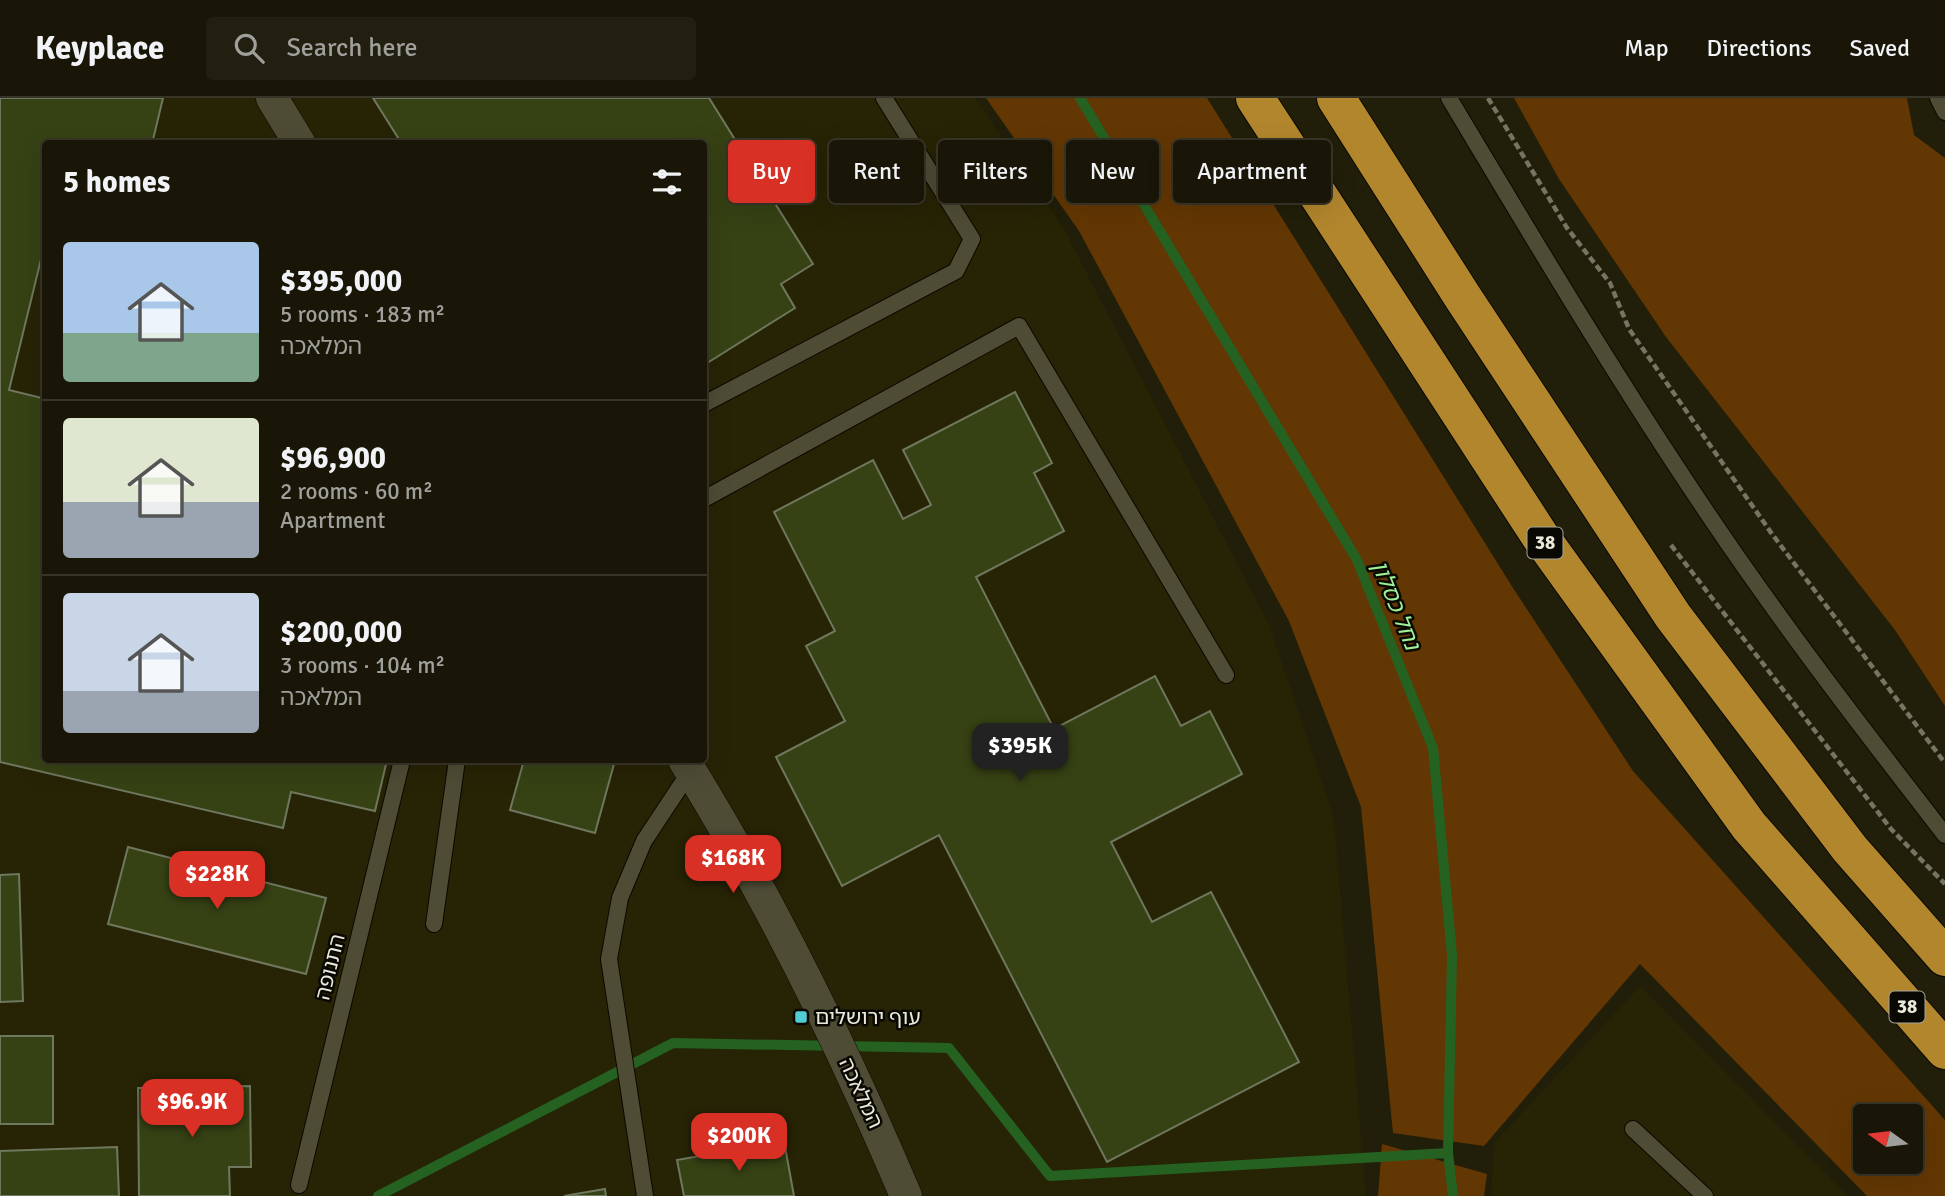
<!DOCTYPE html>
<meta charset="utf-8">
<style>
:root{--surface:#191607;--page:#221f11;--text:#f1f3f6;--muted:#9f9f9b;--line:#373528;--accent:#d93025}
body{margin:0;font-family:Signika,"Noto Sans Hebrew",sans-serif;background:var(--page);color:var(--text);height:100vh;display:flex;flex-direction:column;font-size:26px;white-space:nowrap}
*{box-sizing:border-box;margin:0}
p{font-size:23px;color:var(--muted)}
.icon{flex:none;width:38px;height:38px;fill:none;stroke:currentColor;stroke-width:2;stroke-linecap:round;stroke-linejoin:round}
.map{position:relative;flex:1;overflow:hidden}
.drawer{position:absolute;left:42px;top:42px;width:665px;height:623px;display:flex;flex-direction:column;background:var(--surface);border-radius:7px;box-shadow:0 7px 28px #0002,0 0 0 2px var(--line)}
.drawer>*{flex:none}
.guide{position:absolute;left:728px;top:42px;width:665px;height:63px;display:flex;gap:14px}
.needle{width:46px;rotate:284deg}
.fabs{position:absolute;left:1853px;top:1006px;display:grid;gap:14px}
.fabs a{display:grid;place-items:center;width:70px;height:70px;border-radius:7px;background:var(--surface);box-shadow:0 7px 28px #0002,0 0 0 2px var(--line);font-size:35px}
.price{position:absolute;translate:-50% -60px;padding:0 16px;border-radius:14px;background:var(--accent);color:#fff;font-size:23px;line-height:46px;filter:drop-shadow(0 2px 4px #0008)}
.price::after{content:'';position:absolute;left:50%;top:42px;width:21px;height:16px;margin-left:-10px;background:inherit;clip-path:polygon(0 0,100% 0,50% 100%)}
.price.current{background:#222;color:#fff}
ul{padding:0;list-style:none}
li{display:flex;align-items:center;gap:21px;height:175px;padding:0 21px}
li+li{border-top:2px solid var(--line)}
li span{display:grid;place-items:center;flex:none;width:196px;height:140px;border-radius:7px;color:#555}
li>.icon{margin-inline-start:auto}
span .icon{width:84px;height:84px;fill:#fffc;stroke-width:1}
li b{font-size:30px}
h2{display:flex;justify-content:space-between;align-items:center;height:84px;padding:0 21px;font-size:30px}
.tag{padding:0 24px;border-radius:7px;background:var(--surface);box-shadow:0 7px 28px #0002,0 0 0 2px var(--line);font-size:24px;line-height:63px}
.tag.current{background:var(--accent);color:#fff}
header{display:flex;align-items:center;gap:42px;box-sizing:border-box;height:98px;padding:0 35px;background:var(--surface);border-bottom:2px solid var(--line)}
header strong{font-size:33px}
nav{display:flex;gap:38px;margin-inline-start:auto;font-size:24px}
.search{width:490px;height:63px;background:var(--page);display:flex;align-items:center;gap:18px;box-sizing:border-box;padding:0 24px;border-radius:7px;color:var(--muted);font-size:26px}
.map>svg:first-child{display:block}
.built{fill:#272305;fill-rule:evenodd}
.green{fill:#633703;fill-rule:evenodd}
.lines{fill:none;stroke-linecap:round;stroke-linejoin:round}
.stream{stroke:#256221;stroke-width:10}
.building{fill:#364214;stroke:#6f775f;stroke-width:2}
.lane-casing{stroke:#0b0800;stroke-width:18}
.street-casing{stroke:#0b0800;stroke-width:33}
.highway-casing{stroke:#0b0800;stroke-width:40}
.path{stroke:#767462;stroke-width:4.5;stroke-dasharray:7 3.5;stroke-linecap:butt}
.lane{stroke:#4e4c35;stroke-width:16}
.street{stroke:#4e4c35;stroke-width:32}
.highway{stroke:#b1862d;stroke-width:38}
.poi-dot{fill:#52ccd5;stroke:#090802;stroke-width:2.5}
.labels{text-anchor:middle;dominant-baseline:central;stroke-width:5;stroke-linejoin:round;paint-order:stroke}
.shield{fill:#090802;stroke:#a6a69a;stroke-width:2}
.shield-label{font-size:19px;font-weight:bold;fill:#eae9db}
.street-label{font-size:21px;fill:#eae9db;stroke:#090802}
.poi-label{font-size:21px;fill:#eae9db;stroke:#090802;text-anchor:start}
.water-label{font-size:23px;font-style:italic;fill:#9ef196;stroke:#090802}
</style>
<header>
<strong>Keyplace</strong>
<div class="search"><svg class="icon" aria-label="search" viewBox="0 0 24 24"><circle cx="10" cy="10" r="6"/><path d="M15 15l6 6"/></svg>Search here</div>
<nav><a>Map</a><a>Directions</a><a>Saved</a></nav>
</header>
<div class="map">
<svg width="1945" height="1098" viewBox="0 0 1945 1098">
<rect width="100%" height="100%" fill="#211e09"/>
<g class="built">
<path d="M0,0h975l88,129 207,400 64,191 32,378h-1366zM46,46h658v616h-658z"/>
<path d="M1640,888l208,210h-357l3,-53z"/>
</g>
<g class="green">
<path d="M986,0h221l306,490 120,183 312,349v76h-78l-227,-232 -156,182 -91,-13 -32,-326 -72,-186 -210,-390zM1911,1018v46h-45v-46z"/>
<path d="M1514,0h393l7,37 31,23v548l-50,-76 -229,-293 -107,-158z"/>
<path d="M1382,1046l105,30 -3,22h-106z"/>
</g>
<g class="lines">
<g class="stream">
<path d="M1080,0l277,462 76,188 19,207 -4,198 5,43"/>
<path d="M378,1098l295,-153 276,5 101,128 398,-23"/>
</g>
</g>
<g class="building">
<path d="M0,0h163l-11,46h-106v95l-37,151 37,9v361h341l-12,51 -84,-19 -8,36 -283,-66z"/>
<path d="M373,0h336l104,166 -32,20 14,24 -91,57v-221h-302z"/>
<path d="M1015,294l37,71 -18,10 30,58 -88,46 78,152 101,-53 26,50 29,-15 32,63 -131,68 41,80 59,-30 88,170 -192,100 -168,-327 -97,51 -66,-129 69,-36 -39,-75 29,-15 -61,-119 99,-52 30,59 28,-14 -28,-55z"/>
<path d="M524,662h74l16,4 -19,69 -85,-23z"/>
<path d="M128,749l198,51 -20,76 -198,-50z"/>
<path d="M19,776l4,127 -23,1v-127z"/>
<rect x="0" y="938" width="53" height="88"/>
<path d="M250,988l1,81h-22l1,29h-91l-1,-108z"/>
<path d="M784,1043l10,55h-110l-7,-36z"/>
<path d="M117,1049l2,49h-119v-45z"/>
<path d="M605,1091l1,7h-42z"/>
</g>
<g class="lines">
<defs>
<g id="lane">
<path d="M1449,0c85,142 170,285 263,422 73,108 153,212 233,315"/>
<path d="M1938,0l7,14"/>
<path d="M704,306l252,-133 16,-32 -88,-141"/>
<path d="M704,401l315,-173 207,349"/>
<path d="M434,826l23,-164"/>
<path d="M1633,1031l72,67"/>
<path d="M299,1087l103,-425"/>
<path d="M645,1098l-36,-237 11,-61 24,-57 47,-71"/>
</g>
<g id="street">
<path d="M272,0l28,46"/>
<path d="M684,662c86,139 158,285 222,436"/>
</g>
<g id="highway">
<path d="M1255,0l285,438 209,290 196,224"/>
<path d="M1336,0l126,198 211,320 177,233 95,108"/>
</g>
</defs>
<use href="#lane" class="lane-casing"/>
<use href="#street" class="street-casing"/>
<use href="#highway" class="highway-casing"/>
<g class="path">
<path d="M1488,0l79,130 43,55 19,46 143,205 173,229"/>
<path d="M1671,447l220,284 54,55"/>
</g>
<use href="#lane" class="lane"/>
<use href="#street" class="street"/>
<use href="#highway" class="highway"/>
</g>
<rect class="poi-dot" x="794" y="912" width="14" height="14" rx="3.5"/>
<g class="labels">
<g class="shield">
<rect x="1527.5" y="429.5" width="35" height="31" rx="5"/>
<rect x="1889.5" y="893.5" width="35" height="31" rx="5"/>
</g>
<g class="shield-label">
<text x="1545" y="445">38</text>
<text x="1907" y="909">38</text>
</g>
<g class="street-label">
<text transform="translate(330 869) rotate(-76)">התנופה</text>
<text transform="translate(861 995) rotate(65)">המלאכה</text>
</g>
<g class="poi-label">
<text x="815" y="919">עוף ירושלים</text>
</g>
<g class="water-label">
<text transform="translate(1396 507) rotate(68)">נחל כסלון</text>
</g>
</g>
</svg>
<div class="fabs">
<a><svg class="needle" viewBox="-14 -14 28 28"><path d="M0-13l5 13h-10z" fill="#e53935"/><path d="M0 13l5-13h-10z" fill="#9f9f9b"/></svg></a>
</div>
<b class="price current" style="left:1020px;top:685px">$395K</b>
<b class="price" style="left:733px;top:797px">$168K</b>
<b class="price" style="left:217px;top:813px">$228K</b>
<b class="price" style="left:192px;top:1041px">$96.9K</b>
<b class="price" style="left:739px;top:1075px">$200K</b>
<div class="guide">
<a class="tag current">Buy</a>
<a class="tag">Rent</a>
<a class="tag">Filters</a>
<a class="tag">New</a>
<a class="tag">Apartment</a>
</div>
<section class="drawer">
<h2>5 homes<svg class="icon" aria-label="filters" viewBox="0 0 24 24"><path d="M4 7h16M4 17h16"/><circle cx="9" cy="7" r="2"/><circle cx="15" cy="17" r="2"/></svg></h2>
<ul>
<li><span style="background:linear-gradient(#a9c7e8 65%,#7fa58c 0)"><svg class="icon" aria-label="home" viewBox="0 0 24 24"><path d="M3 11l9-7 9 7M6 9v11h12V9"/></svg></span><div><b>$395,000</b><p>5 rooms · 183 m²</p><p>המלאכה</p></div></li>
<li><span style="background:linear-gradient(#dfe7d0 60%,#9aa5b1 0)"><svg class="icon" aria-label="home" viewBox="0 0 24 24"><path d="M3 11l9-7 9 7M6 9v11h12V9"/></svg></span><div><b>$96,900</b><p>2 rooms · 60 m²</p><p>Apartment</p></div></li>
<li><span style="background:linear-gradient(#c9d6e8 70%,#9aa5b1 0)"><svg class="icon" aria-label="home" viewBox="0 0 24 24"><path d="M3 11l9-7 9 7M6 9v11h12V9"/></svg></span><div><b>$200,000</b><p>3 rooms · 104 m²</p><p>המלאכה</p></div></li>
</ul>
</section>
</div>
